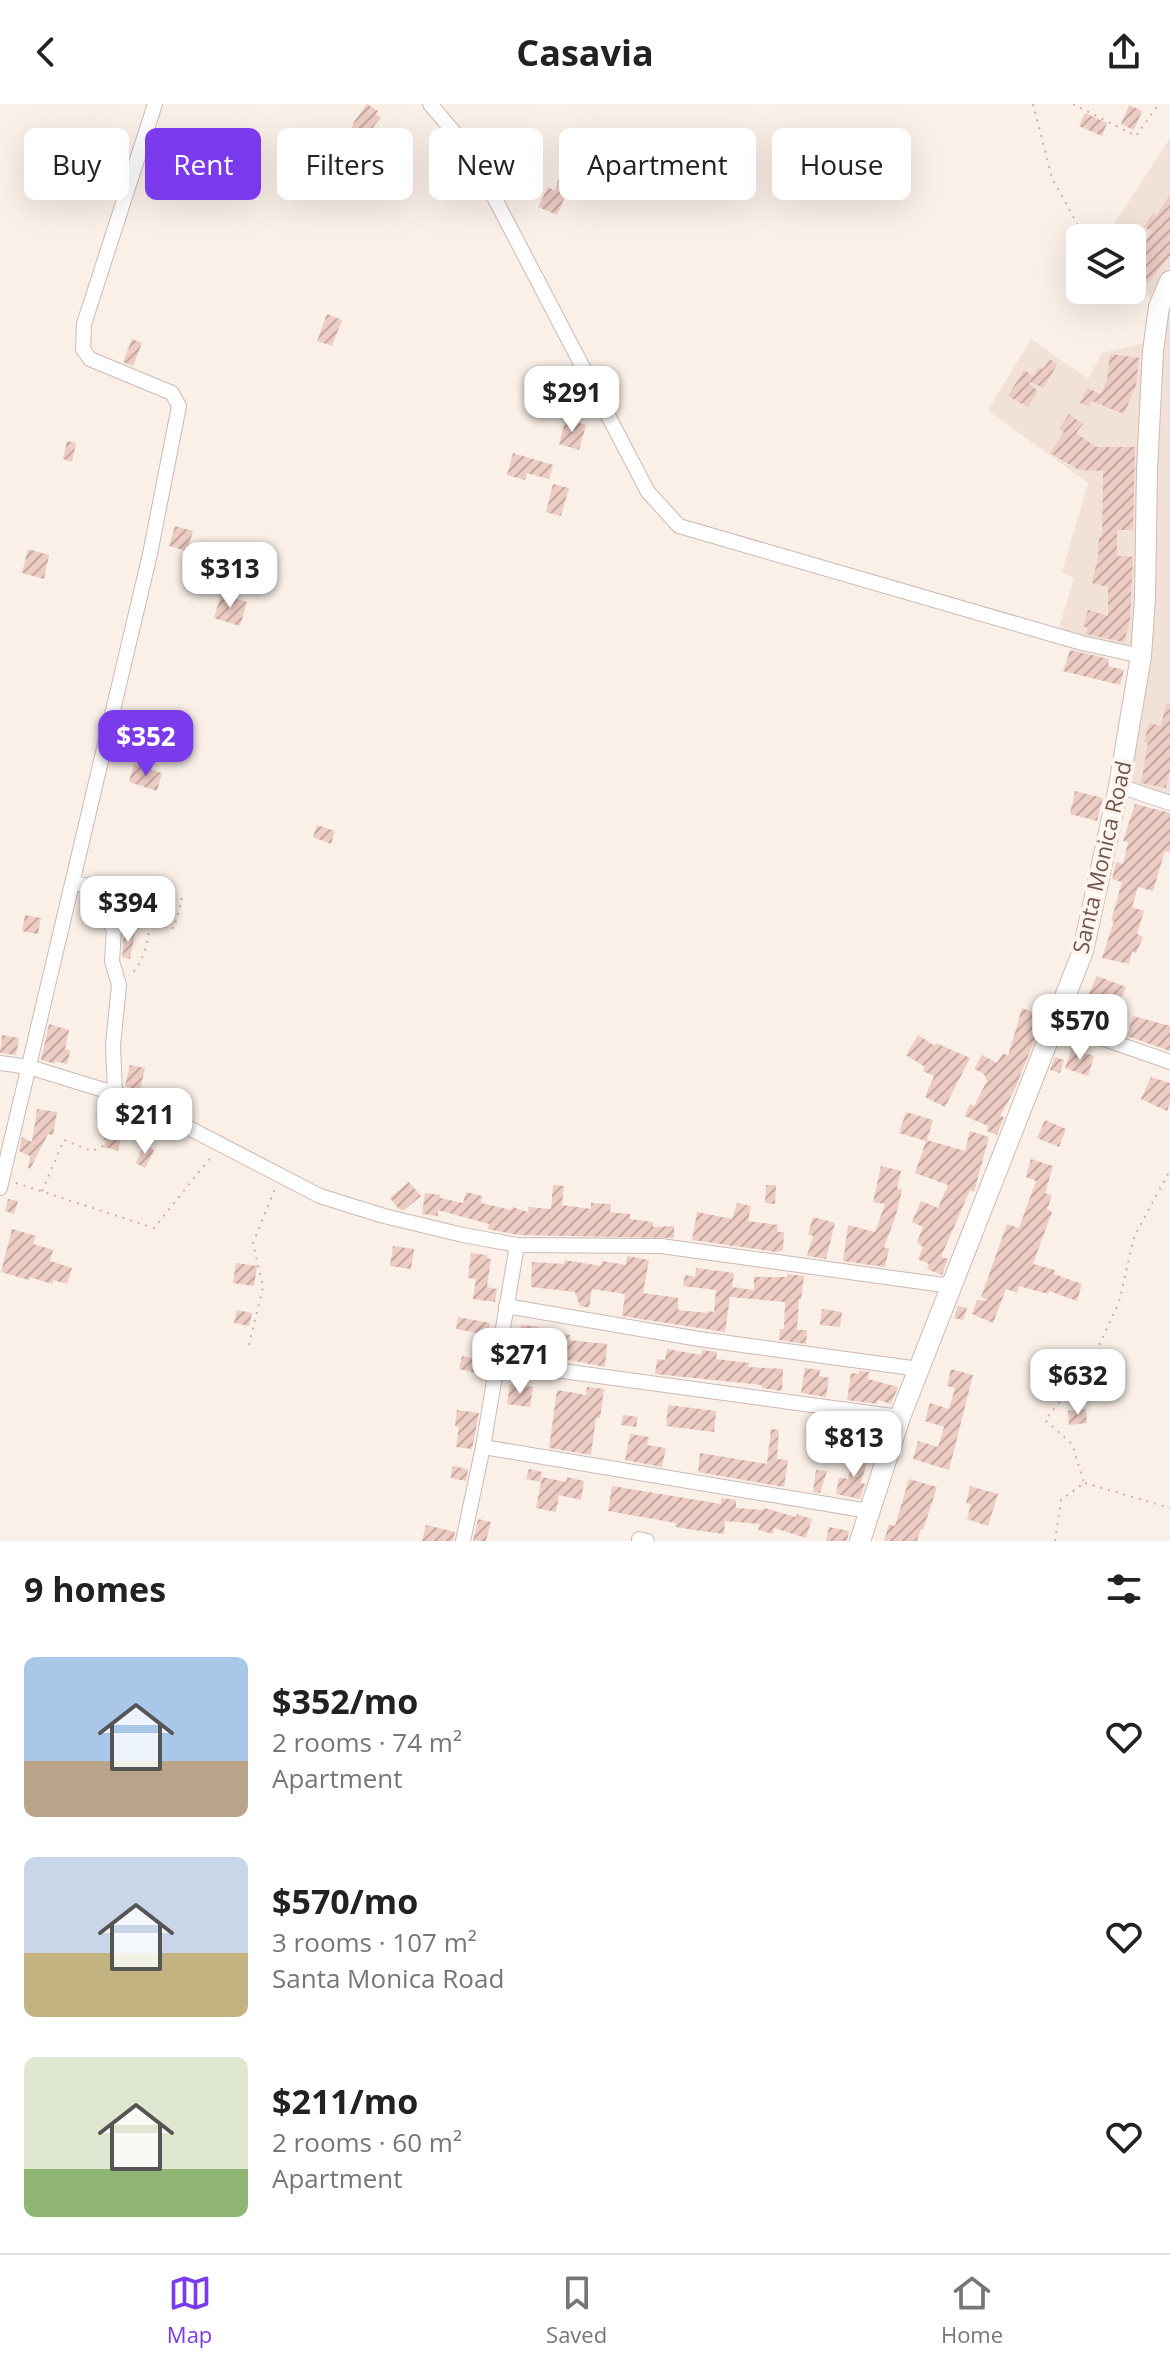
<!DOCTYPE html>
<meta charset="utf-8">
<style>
:root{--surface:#fff;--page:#f2f2f2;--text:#222;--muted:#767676;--line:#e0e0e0;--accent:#7c3aed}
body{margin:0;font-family:"Open Sans",sans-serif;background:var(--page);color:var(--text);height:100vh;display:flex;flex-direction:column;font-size:30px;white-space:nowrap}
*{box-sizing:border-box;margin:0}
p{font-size:26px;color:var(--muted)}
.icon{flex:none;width:44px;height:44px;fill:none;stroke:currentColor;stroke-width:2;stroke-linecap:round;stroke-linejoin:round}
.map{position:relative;height:1437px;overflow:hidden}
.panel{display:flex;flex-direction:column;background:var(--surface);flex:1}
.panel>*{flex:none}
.banner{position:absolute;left:24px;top:24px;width:1122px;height:72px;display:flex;gap:16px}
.tools{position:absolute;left:1066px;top:120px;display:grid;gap:16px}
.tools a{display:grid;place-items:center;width:80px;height:80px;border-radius:12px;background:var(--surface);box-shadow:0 8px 32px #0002;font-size:40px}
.price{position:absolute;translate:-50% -68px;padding:0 18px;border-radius:16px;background:#fff;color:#222;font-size:26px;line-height:52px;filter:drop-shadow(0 2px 4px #0008)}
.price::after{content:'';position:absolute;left:50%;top:48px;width:24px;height:18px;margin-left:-12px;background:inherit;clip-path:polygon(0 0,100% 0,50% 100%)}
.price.current{background:var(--accent);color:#fff}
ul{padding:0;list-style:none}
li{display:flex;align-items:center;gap:24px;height:200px;padding:0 24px}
li span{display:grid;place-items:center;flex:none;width:224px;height:160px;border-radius:12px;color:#555}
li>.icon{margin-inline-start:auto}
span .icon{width:96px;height:96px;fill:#fffc;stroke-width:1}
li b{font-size:34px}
h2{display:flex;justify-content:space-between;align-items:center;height:96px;padding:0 24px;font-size:34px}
.chip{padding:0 28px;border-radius:12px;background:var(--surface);box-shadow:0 8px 32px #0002;font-size:28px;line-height:72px}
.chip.current{background:var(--accent);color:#fff}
header{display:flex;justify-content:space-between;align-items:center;height:104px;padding:0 24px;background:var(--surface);font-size:36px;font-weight:700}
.dock{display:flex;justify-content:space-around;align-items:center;height:112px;border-top:2px solid var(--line);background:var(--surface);font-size:22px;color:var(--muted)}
.dock a{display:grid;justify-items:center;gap:4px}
.dock .current{color:var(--accent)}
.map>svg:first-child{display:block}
.residential{fill:#f1e1d7}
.building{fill:url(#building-hatch)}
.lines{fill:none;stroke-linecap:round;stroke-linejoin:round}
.street-casing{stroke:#cdb9b2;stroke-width:16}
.secondary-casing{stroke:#d0b8b0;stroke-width:22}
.path{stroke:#d2afa6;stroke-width:2;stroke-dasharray:2 6;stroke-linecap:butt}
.street{stroke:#fff;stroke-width:14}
.secondary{stroke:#fff;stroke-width:20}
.labels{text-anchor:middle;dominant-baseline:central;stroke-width:8;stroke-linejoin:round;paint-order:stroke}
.street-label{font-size:22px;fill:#72554f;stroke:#fdf5ee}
</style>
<header><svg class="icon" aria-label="back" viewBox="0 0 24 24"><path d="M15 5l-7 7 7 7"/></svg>Casavia<svg class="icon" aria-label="share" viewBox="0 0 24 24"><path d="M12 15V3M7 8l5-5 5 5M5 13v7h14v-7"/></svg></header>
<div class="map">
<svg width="1170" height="1437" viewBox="0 0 1170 1437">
<defs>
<pattern id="building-hatch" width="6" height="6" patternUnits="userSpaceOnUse" patternTransform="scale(2)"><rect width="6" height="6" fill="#edccc3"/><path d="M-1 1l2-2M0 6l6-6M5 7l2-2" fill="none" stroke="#c4a8a1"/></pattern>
</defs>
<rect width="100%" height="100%" fill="#faf0e8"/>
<g class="residential">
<path d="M1170,34v134l-15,28 -23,-18v-44h-27z"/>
<path d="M1170,203v493l-43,-11 31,-420z"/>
<path d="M1031,235l57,40 14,-26 44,-10 -8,309 -80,-21 16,-53 -12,-6 26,-89 -100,-73z"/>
</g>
<g class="building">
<path d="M367,0l11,7 -2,3 5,3 -12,16 -6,16 -17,-6 8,-21z"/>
<path d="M1129,1l13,6 -8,19 -13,-6z"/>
<path d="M1085,9l22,10 -5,13 -23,-10z"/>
<path d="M568,25l13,3 -17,67 -7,16 -19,-8 10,-20 7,4 11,-37 -5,-1z"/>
<path d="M1170,91v60l-22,28 -16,-11v-24l6,4 14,-20 -8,-5 9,-14 3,2z"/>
<path d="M327,210l15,6 -10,26 -15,-5z"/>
<path d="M132,235l10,4 -9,23 -10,-4z"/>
<path d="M1110,250l29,4 -3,27 -12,29 -32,-13 -3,5 -9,-3 7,-15 14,6 6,-14z"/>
<path d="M1050,255l7,5 -13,24 -14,-6 -1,2 9,7 -10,16 -20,-11 16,-26 9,6 6,-9 4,2z"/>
<path d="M1069,310l14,10 -7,9 20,14h39l-2,83h-16v26l16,1 -3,63 -6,22 -38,-8 2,-6 -5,-2 5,-16 20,6v-29l-16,-4 6,-26 1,-20h3l1,-66 -24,-1 -29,-17 14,-21 -5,-3z"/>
<path d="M566,315l20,6 -7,25 -20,-6z"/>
<path d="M67,337l9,2 -4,19 -9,-3z"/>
<path d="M513,349l40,12 -4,14 -22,-6 -2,7 -18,-5z"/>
<path d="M553,380l16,4 -8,28 -15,-4z"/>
<path d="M175,422l18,5 -6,20 -18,-5z"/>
<path d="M28,445l21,6 -5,24 -22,-6z"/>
<path d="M221,490l26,8 -7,24 -26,-8z"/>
<path d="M1070,546l39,9 -1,7 16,4 -4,15 -57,-14z"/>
<path d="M1166,600h4v66l-4,18 -25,-5 7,-40 -4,-1 5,-19 12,3z"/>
<path d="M134,660l28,9 -5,18 -28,-9z"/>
<path d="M1075,687l28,7 -6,23 -27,-7z"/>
<path d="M1135,700l35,9v40l-5,-2 -12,40 -15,-4 -6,20 12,4 -7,23 6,3 -7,16 -4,-2 -3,13 -27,-6 12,-37h-3l11,-39 -10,-3 4,-17 7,2 5,-22 -5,-1z"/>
<path d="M317,721l18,6 -4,13 -18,-7z"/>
<path d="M118,803l12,2 -1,6 6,1 -3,13 -9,-2 -6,-13z"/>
<path d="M25,811l16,3 -3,16 -16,-3z"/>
<path d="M124,827l11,2 -5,26 -8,-2z"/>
<path d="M1097,872l29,11 -19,42 -30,-10z"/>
<path d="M1022,904l22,8 -30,75 -14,25 4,1 -7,18 -10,-4 1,-5 -23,-10 5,-12 4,2 13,-25 -3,-7 -10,-5 8,-14 15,8 6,-10 5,3z"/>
<path d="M1133,912l37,10v25l-43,-15z"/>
<path d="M49,920l20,6 -4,19 5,2 -3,13 -12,-3v3l-14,-4z"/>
<path d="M2,931l17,3 -3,17 -16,-2z"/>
<path d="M918,931l17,11 1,-3 34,15 -25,49 -20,-10 9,-21 -11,-5 2,-4 -19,-12z"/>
<path d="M1072,944l22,8 -6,20 -23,-8z"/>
<path d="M1055,953l9,3 -4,13 -10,-3z"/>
<path d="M130,961l15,3 -5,23 -15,-5z"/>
<path d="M1151,973l19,6v20l-3,8 -26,-12z"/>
<path d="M37,1005l20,3 -4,23 -5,-1 -18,35 -2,-1 2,-12 -11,-5 3,-14 10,5z"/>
<path d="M906,1008l27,8 -6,20 38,11 5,-20 19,6 -15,55 -4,-2 -29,67 7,2 -6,16 -15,-6 2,-5 -11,-5 5,-12 -6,-5 6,-15 -11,-5 9,-21 17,7 10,-23 -33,-12 11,-32 -27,-8z"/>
<path d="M1045,1016l21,9 -7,18 -22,-9z"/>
<path d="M108,1028l14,3 -4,16 -14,-4z"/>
<path d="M144,1041l10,5 -9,18 -9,-5z"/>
<path d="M1031,1055l22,7 -8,27 7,3 -5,13 5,3 -19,52 22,6 -1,4 28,10 -5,17 -28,-10 -1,3 -29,-8 -2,7 -11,-4 -13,34 -21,-9 5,-14 12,1 -8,-4 26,-73 12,4 17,-47 -10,-4z"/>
<path d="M881,1062l20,5 -4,17 5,2 -6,25 -12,33h5l-4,19 -42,-6 5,-36 27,7 10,-28 -12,-2z"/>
<path d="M409,1078l12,14 -17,14 -5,-1 -9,-11z"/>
<path d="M553,1081l11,1 -2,19 29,4v-6l20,1 -1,8 20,2v5l23,3v5l21,-1v12l-156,-3 -30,-6 1,-5 -51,-14v6l-16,-2 3,-21 15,2v3l23,5 3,-11 16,4 -1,7 30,7 1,-3 16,5 1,-5 22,2z"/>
<path d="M766,1081h10l-1,19 -10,-1z"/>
<path d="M8,1095l10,2 -4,13 -9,-3z"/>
<path d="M737,1099l14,3 -3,15 30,4 -1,7h7l-1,18 -6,2 -85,-12 5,-28 35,7z"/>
<path d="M813,1113l22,6 -9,36 -19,-3 6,-20 -5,-2z"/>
<path d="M12,1125l24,7 -3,8 20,6 -3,11 22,7 -5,16 -14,-4 -1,4 -22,-7 -1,3 -28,-8z"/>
<path d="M393,1142l21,3 -3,20 -21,-3z"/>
<path d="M471,1149l16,2v3l4,1 -4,28 10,2 -2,13 -22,-3 3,-20 -8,-1z"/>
<path d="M627,1152l22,4 -6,33 35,5v12l29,3v-2l7,1 2,-22 -33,-4 2,-11 10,2 1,-9 38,5 -2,14 22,3v-13h33v-3l17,2 -3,23h-2l-2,31h10l-1,14 -27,-4 1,-11h4l1,-27 -55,-5 -5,35 -103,-16 3,-22 -33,-5 -3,19 -9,-2 -5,-14 -44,-5 1,-25 32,2 1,-4 36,6 1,-5 24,4z"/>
<path d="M236,1159l21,3 -3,20 -21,-3z"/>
<path d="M958,1202l9,2 -4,12 -9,-2z"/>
<path d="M822,1205l20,3 -2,15 -20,-2z"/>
<path d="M237,1206l15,3 -3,13 -15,-3z"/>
<path d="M458,1213l32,6 -2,12 -32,-6z"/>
<path d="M521,1221l18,2 -1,3 32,5 -1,5 38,4 -2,23 -55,-11 1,-11 -32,-4z"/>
<path d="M667,1245l35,6v-5l15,2 -1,7 33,4 -1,4 35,2 -1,22 -20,-3v-3l-107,-11 2,-15 8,1z"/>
<path d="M462,1252l24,5 -1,14 -26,-6z"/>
<path d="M805,1264l15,2 -1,6 10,2 -3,19 -25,-4z"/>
<path d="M951,1265l22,6 -24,95 -36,-11 5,-18 20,6 6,-20 -19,-6 5,-18 19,6 6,-21 -8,-2z"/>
<path d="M859,1267l10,1 -1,7 30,8 -7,17 -13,-4 -1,4 -30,-4 4,-27 8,1z"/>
<path d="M510,1280l23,3 -3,20 -23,-3z"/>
<path d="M587,1283l17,2 -4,29h-4l-5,37 -42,-7 8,-58 29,5z"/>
<path d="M668,1301l48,6 -2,21 -48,-6z"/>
<path d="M1086,1305l1,14 -18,2 -1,-14z"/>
<path d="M457,1306l22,3 -7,36 -16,-2 3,-20 -4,-1z"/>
<path d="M623,1311l15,2 -2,10 -15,-2z"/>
<path d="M820,1322l14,4 -4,15 -14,-4z"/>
<path d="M771,1325l8,1 -2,29 11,1 -4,27 -86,-15 2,-19 67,11z"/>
<path d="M630,1330l19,3 -2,8 19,3 -4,19 -37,-7z"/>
<path d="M856,1350l12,3 -7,26 4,1 -5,15 -24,-5 3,-17 9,2z"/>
<path d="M452,1362l16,3 -2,12 -15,-3z"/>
<path d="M529,1365l13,3 -2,10 -14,-3z"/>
<path d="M816,1366l11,1 -7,22 -7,-1z"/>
<path d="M542,1373l24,5 1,-5 17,4 -3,19 -22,-5 -3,17 -20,-4z"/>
<path d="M909,1375l28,8 -14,43 -2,-1 -4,12h-33l5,-17 6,2z"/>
<path d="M612,1382l109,18v-6l15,2v8l27,2 1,-2 32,9 1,-3 15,5 -6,19 -32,-10 -1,6 -15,-4 2,-6 -35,-3 -1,13 -30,-4 -18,-3v-4l-68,-12z"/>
<path d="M970,1382l28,8 -10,32 -21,-7 4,-15 -5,-1z"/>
<path d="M478,1415l13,3 -5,19h-13z"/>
<path d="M426,1421l29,7 -2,9h-31z"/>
<path d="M829,1423l20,4 -2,10h-21z"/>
</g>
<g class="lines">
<defs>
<g id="street">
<path d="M430,0l40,47 178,341 31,34 403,117 59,13"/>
<path d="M1119,682l51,17"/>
<path d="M73,779l39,7 -6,26 8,14 -2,31 7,24 -6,60 2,49"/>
<path d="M1055,918l115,40"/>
<path d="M0,959l29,4 104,32 187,97 64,20 79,19 54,10 144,1 290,40"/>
<path d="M0,1084l150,-634 29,-148 -7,-13 -82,-34 -7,-10 1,-25 71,-220"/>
<path d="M506,1202l193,33 220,30"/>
<path d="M496,1258l404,55"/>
<path d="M483,1343l386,64"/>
<path d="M639,1435l8,2"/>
<path d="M463,1437l20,-94 34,-202"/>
</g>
<path id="secondary" d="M860,1437l40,-124 183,-466 36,-165 22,-130 4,-57 2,-129 6,-119 6,-44 11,-26"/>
</defs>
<use href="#street" class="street-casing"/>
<use href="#secondary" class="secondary-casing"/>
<g class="path">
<path d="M1033,0l19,74 33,60"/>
<path d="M1073,0l63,32 23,-32"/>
<path d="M1132,181l14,11"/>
<path d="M125,787l57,8 -8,29 -24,-3c-3,18 -6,39 -21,51"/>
<path d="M16,1079l138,45 57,-71"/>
<path d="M42,1087l22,-51 28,11 11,-5 9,-38"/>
<path d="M249,1241l14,-58 -10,-44 22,-54"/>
<path d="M1085,1379l85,25"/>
<path d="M1055,1437l6,-41 23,-17 -12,-39 -27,-24 46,-57 28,-61 15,-65 36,-67"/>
</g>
<use href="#street" class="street"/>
<use href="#secondary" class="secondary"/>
</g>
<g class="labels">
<g class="street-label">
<text transform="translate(1101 753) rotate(-77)">Santa Monica Road</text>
</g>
</g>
</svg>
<div class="tools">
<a><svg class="icon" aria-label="layers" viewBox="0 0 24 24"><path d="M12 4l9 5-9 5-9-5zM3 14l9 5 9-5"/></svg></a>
</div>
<b class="price" style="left:572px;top:330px">$291</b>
<b class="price" style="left:230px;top:506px">$313</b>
<b class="price current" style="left:146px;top:674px">$352</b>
<b class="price" style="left:128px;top:840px">$394</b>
<b class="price" style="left:1080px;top:958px">$570</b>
<b class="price" style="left:145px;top:1052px">$211</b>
<b class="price" style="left:520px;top:1292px">$271</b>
<b class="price" style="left:1078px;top:1313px">$632</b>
<b class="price" style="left:854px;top:1375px">$813</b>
<div class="banner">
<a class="chip">Buy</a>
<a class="chip current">Rent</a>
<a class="chip">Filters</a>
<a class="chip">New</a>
<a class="chip">Apartment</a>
<a class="chip">House</a>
</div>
</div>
<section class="panel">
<h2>9 homes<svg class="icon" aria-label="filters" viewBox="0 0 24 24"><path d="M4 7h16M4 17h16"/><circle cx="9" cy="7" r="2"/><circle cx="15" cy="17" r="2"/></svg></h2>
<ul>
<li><span style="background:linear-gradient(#a9c7e8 65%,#b9a48a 0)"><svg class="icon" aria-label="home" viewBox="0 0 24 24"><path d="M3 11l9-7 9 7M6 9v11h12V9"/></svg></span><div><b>$352/mo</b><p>2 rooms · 74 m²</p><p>Apartment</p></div><svg class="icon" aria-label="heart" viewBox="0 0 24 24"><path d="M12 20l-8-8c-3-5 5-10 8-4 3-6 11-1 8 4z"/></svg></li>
<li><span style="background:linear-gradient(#c9d6e8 60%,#c2b280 0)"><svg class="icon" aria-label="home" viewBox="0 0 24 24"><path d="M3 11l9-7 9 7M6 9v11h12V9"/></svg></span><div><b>$570/mo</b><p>3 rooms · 107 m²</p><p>Santa Monica Road</p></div><svg class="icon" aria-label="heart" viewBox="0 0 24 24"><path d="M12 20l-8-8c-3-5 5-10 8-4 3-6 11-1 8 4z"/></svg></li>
<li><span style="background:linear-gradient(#dfe7d0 70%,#8fb573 0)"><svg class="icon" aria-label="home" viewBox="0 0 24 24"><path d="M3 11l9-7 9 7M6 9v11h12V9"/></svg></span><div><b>$211/mo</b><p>2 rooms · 60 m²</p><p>Apartment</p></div><svg class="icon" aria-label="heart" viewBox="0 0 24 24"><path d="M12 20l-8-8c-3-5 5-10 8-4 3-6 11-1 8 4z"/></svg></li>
</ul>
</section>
<nav class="dock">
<a class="current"><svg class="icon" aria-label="map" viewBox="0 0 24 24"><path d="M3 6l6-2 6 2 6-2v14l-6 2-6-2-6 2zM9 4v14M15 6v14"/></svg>Map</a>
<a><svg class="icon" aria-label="saved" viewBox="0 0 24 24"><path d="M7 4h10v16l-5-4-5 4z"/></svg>Saved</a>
<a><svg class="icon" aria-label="home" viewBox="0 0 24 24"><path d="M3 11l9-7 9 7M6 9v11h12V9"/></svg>Home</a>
</nav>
